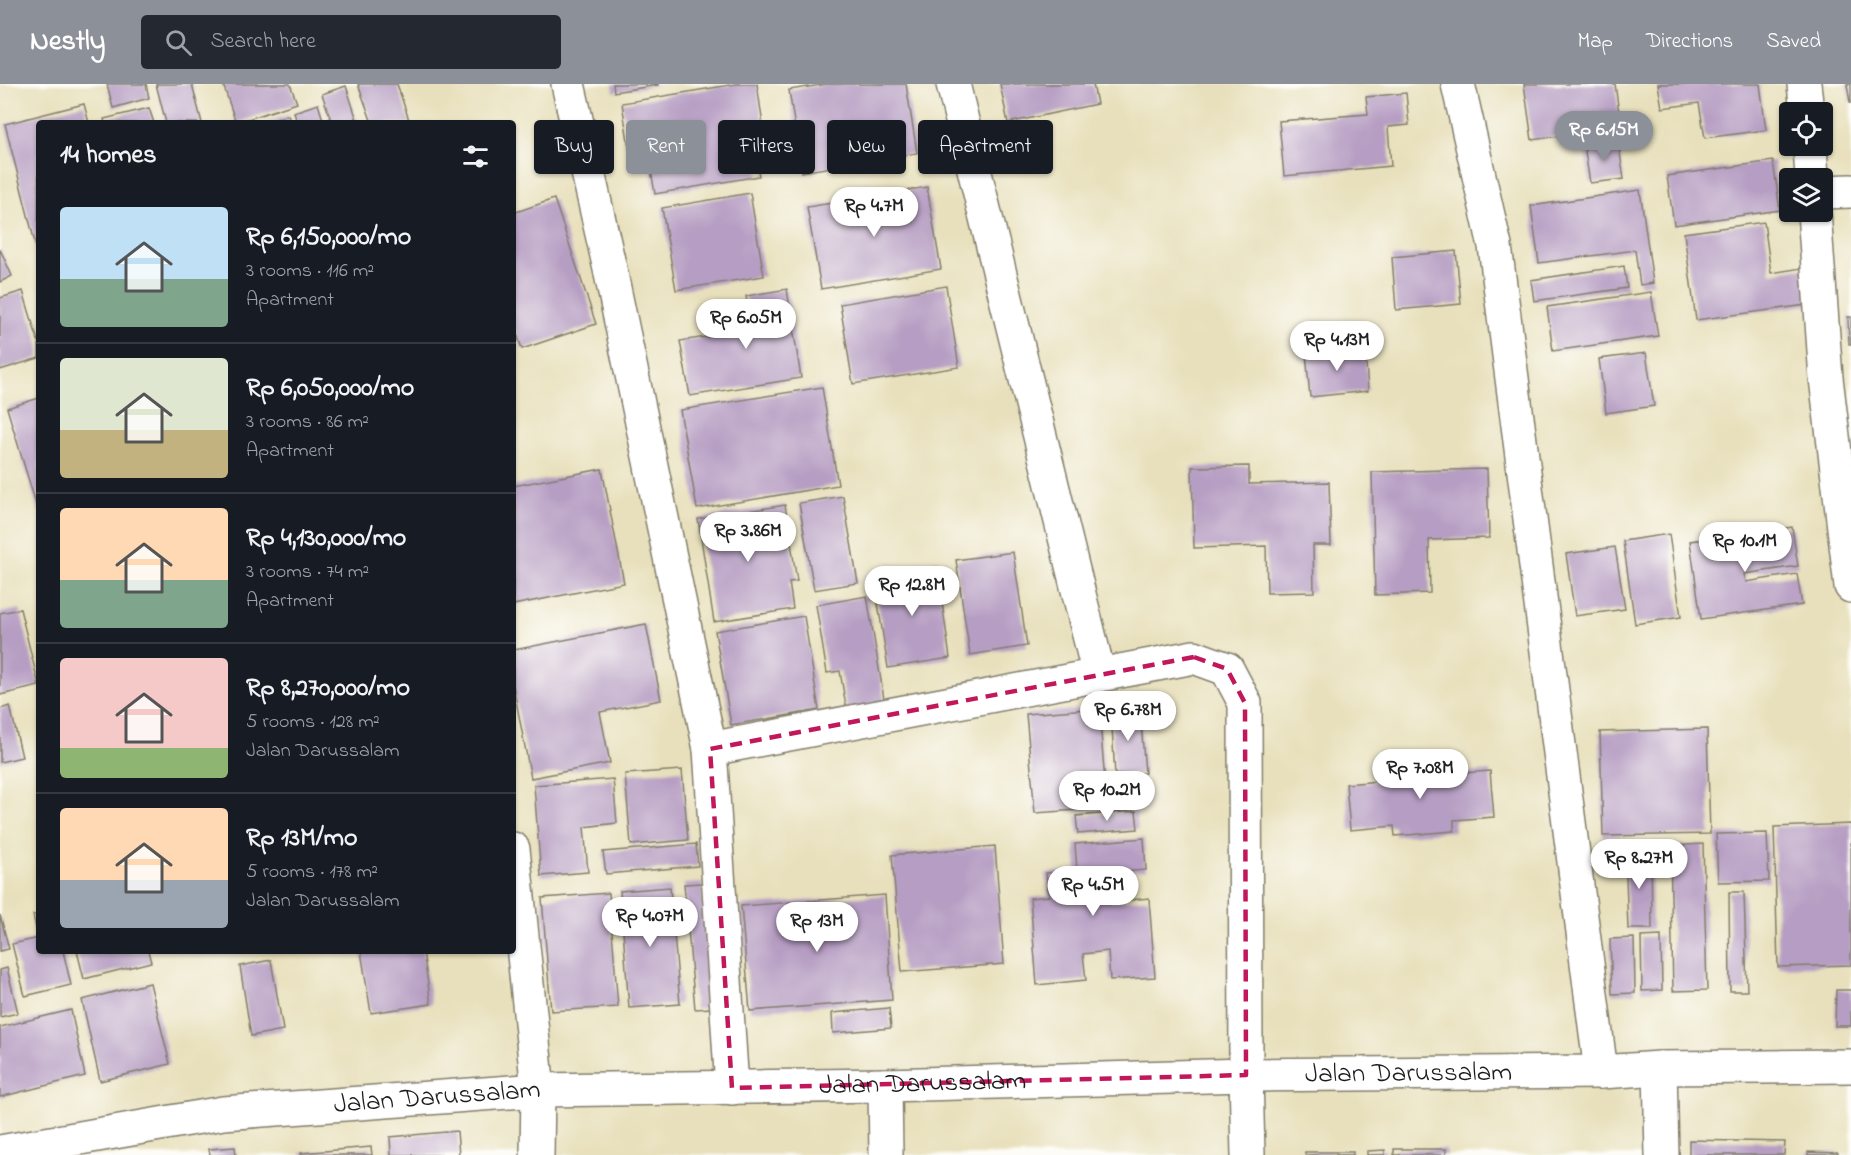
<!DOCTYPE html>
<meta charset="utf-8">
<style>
:root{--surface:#171b24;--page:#242831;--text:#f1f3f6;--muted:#9ea1a6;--line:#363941;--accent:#8c9099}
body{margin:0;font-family:"Indie Flower",sans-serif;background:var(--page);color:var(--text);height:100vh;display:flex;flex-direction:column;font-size:22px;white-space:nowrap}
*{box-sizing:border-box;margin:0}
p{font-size:20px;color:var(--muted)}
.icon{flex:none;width:33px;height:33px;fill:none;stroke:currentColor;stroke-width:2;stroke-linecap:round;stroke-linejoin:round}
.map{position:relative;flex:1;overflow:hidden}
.panel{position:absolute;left:36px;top:36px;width:480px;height:834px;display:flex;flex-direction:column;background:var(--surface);border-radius:6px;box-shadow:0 2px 4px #0004}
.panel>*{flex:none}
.guide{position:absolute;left:534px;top:36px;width:570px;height:54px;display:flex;gap:12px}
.tools{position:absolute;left:1779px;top:18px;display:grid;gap:12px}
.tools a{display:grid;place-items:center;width:54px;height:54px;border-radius:6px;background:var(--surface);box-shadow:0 2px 4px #0004;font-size:30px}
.price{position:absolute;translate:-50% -51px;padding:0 14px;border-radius:21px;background:#fff;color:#222;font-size:20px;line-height:39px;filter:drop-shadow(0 2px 3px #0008)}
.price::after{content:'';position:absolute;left:50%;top:36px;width:18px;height:14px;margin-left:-9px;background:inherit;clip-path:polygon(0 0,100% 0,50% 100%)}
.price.current{background:var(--accent);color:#fff}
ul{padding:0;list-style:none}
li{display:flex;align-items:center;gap:18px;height:150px;padding:0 24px}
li+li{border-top:2px solid var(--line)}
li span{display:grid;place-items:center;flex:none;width:168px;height:120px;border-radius:6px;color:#555}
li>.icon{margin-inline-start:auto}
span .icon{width:72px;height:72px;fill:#fffc;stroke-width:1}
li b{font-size:26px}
h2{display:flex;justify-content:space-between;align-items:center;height:72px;padding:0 24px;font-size:26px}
.pill{padding:0 21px;border-radius:6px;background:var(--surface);box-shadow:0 2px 4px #0004;font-size:21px;line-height:54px}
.pill.current{background:var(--accent);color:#fff}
header{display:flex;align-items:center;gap:36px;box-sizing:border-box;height:84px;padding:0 30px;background:var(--accent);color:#fff}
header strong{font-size:28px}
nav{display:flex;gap:33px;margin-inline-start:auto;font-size:21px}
.search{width:420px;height:54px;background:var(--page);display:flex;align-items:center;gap:15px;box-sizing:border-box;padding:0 21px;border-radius:6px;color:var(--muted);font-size:22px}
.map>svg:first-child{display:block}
.building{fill:#b69dc3}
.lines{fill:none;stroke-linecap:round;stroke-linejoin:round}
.minor-casing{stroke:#827e6c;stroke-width:36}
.minor{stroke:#fff;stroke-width:33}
.marked{fill:none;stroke:#c2185b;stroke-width:4.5;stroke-dasharray:12 8;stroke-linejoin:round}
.labels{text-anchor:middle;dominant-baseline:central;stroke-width:4.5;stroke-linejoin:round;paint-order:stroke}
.street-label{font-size:27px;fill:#1c1c1c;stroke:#fdfcf7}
</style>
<header>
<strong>Nestly</strong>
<div class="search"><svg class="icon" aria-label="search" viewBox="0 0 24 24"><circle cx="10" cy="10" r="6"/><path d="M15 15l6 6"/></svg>Search here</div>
<nav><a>Map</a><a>Directions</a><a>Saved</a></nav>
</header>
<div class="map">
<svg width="1851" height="1071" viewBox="0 0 1851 1071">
<rect width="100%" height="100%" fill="#fdfcf7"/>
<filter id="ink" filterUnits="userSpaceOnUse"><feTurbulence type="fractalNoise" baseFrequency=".0167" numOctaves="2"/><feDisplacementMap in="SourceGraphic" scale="12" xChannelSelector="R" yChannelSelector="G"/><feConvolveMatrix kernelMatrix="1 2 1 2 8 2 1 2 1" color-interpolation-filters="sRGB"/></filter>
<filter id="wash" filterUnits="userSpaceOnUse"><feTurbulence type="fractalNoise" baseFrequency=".008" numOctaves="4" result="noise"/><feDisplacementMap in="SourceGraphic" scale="24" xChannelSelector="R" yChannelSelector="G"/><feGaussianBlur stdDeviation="1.35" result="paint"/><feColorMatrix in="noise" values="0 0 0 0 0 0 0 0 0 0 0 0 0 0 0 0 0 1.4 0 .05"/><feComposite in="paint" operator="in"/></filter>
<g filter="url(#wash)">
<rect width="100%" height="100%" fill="#e8e0bc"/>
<g id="blocks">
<g class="building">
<path d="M107,0h39l3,14 -36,10z"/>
<path d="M156,0h36l10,39h-36z"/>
<path d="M223,0h67l7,19 -61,20z"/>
<path d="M358,0h39l13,39h-38z"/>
<path d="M613,0h45v1l-44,7z"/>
<path d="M736,0h21l7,48 -13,2 8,42 -104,18 -7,-43 -18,3 -8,-51z"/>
<path d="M827,0h79l11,69 -115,19 -13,-82z"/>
<path d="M1000,0h93l4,20 -89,19z"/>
<path d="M1524,0h91l6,43 -89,13z"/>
<path d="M1658,0h102l6,46 -61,8 -6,-35 -37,5z"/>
<path d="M1847,0h4v19h-1z"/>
<path d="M346,2l12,37h-26l-10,-29z"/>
<path d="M1406,9l3,32 -21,2 3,39 -107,10 -5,-55 89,-7 -2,-17z"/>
<path d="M84,20l5,19h-50l-1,132 -33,-131z"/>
<path d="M318,20l6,19h-27l-3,-11z"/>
<path d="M149,24l5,15h-49l-1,-4z"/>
<path d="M288,31l3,8h-26z"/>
<path d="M1618,56l6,39 -34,4 -6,-38z"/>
<path d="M1773,77l7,49 -106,15 -7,-49z"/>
<path d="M927,103l14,82 -120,20 -14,-82z"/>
<path d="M1640,106l13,93 -13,2 -5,-35 -96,13 -8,-57z"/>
<path d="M750,109l14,83 -88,14 -14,-82z"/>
<path d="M554,115l42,125 -74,25 -9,-27v-109z"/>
<path d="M1764,138l7,51 37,-6 6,37 -118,16 -12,-87z"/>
<path d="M0,165l12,27 -12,6z"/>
<path d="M1456,167l5,53 -65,6 -4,-53z"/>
<path d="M1624,182l3,22 -93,13 -3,-21z"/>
<path d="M946,202l13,81 -106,17 -13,-80z"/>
<path d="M787,205l14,89 -111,18 -10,-55 71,-11 -5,-34z"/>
<path d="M23,207l16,53v14l-39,12v-72z"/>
<path d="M1651,208l7,44 -105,15 -6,-44z"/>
<path d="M1848,233h3v27h-2z"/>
<path d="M1365,264l3,43 -58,6 -4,-44z"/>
<path d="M1646,269l8,53 -48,7 -7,-54z"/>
<path d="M822,303l16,98 -141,24 -17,-99z"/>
<path d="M39,314v113h-1l-31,-103z"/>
<path d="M1249,382v18l80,-2 2,63h-18l1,47 -47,1 -1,-47 -72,2 -2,-81z"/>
<path d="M602,385l22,114 -111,22v-119z"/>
<path d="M1487,385l2,69 -60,2 1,53 -55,2 -3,-123z"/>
<path d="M843,412l15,87 -44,7 -15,-87z"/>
<path d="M785,421l12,76 -8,1 4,27 -79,13 -16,-103z"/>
<path d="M1792,443l6,39 -54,8 2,8 51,-8 5,31 -101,14 -11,-78z"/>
<path d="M1669,450l12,83 -46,7 -12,-83z"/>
<path d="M1615,463l10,62 -50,7 -9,-62z"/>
<path d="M1013,468l14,94 -57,9 -14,-95z"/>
<path d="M937,483l13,91 -62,10 -14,-91z"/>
<path d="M867,512l19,115 -38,7 -8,-47 -13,2 -11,-68z"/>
<path d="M20,525l19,77 -39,9v-82z"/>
<path d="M804,532l15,94 -88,15 -16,-94z"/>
<path d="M646,540l15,76 -61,12 10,51 -79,15 -18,-93v-35z"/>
<path d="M10,622l12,51 -22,5v-53z"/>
<path d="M1099,624l8,100 -72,5 -9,-99z"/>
<path d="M1140,625l5,64 -30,2 -4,-64z"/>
<path d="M1707,645l3,105 -107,2 -3,-104z"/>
<path d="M1448,678l2,12 40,-3 4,46 -40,3v11l-59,5 -1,-10 -44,4 -4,-46 45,-4 -2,-13z"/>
<path d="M682,686l6,70 -57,5 -6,-71z"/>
<path d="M613,695l4,44 -33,4 4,45 -47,4 -7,-91z"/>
<path d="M1136,727l2,18 -60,5 -2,-18z"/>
<path d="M1851,740v141l-73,2 -4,-140z"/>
<path d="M1767,749l2,48 -51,1 -2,-48z"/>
<path d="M1144,754l2,32 -38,3 3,29 38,-4 6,79 -45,3 -2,-29 -25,3 3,26 -49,5 -7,-87 19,-2 -3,-23 31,-2 -2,-27z"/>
<path d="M696,760l2,22 -92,8 -3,-22z"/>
<path d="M1703,760l4,146 -34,1 -3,-145z"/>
<path d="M995,762l9,118 -102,8 -10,-117z"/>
<path d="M1651,767l1,78h-24l-3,-77z"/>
<path d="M702,799l10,125 -17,1 -11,-125z"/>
<path d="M670,803l10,117 -51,4 -9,-117z"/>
<path d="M1729,808h15l3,99h-17z"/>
<path d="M609,809l9,114 -67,4 -9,-113z"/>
<path d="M885,811l7,105 -142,11 -9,-105z"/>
<path d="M39,830v24h-1l-5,-23z"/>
<path d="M0,831l9,34 -9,2z"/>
<path d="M1661,852l1,54 -20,1 -1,-54z"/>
<path d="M39,854v13h24l8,34 -46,11 -13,-52z"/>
<path d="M1634,854l1,55 -23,1 -2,-55z"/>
<path d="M77,867h71l3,11 -67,17z"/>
<path d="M361,867h62l8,53 -60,9z"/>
<path d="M271,876l12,70 -32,6 -11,-70z"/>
<path d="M7,884l11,45 -18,4v-47z"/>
<path d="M150,899l20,81 -70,17 -18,-81z"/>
<path d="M1836,906h15v36h-16z"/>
<path d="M889,924l2,20 -58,5 -1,-20z"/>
<path d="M71,926l14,66 -85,21v-70z"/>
<path d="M457,1047l2,24h-68l-1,-18z"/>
<path d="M1689,1056l96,2 -1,13h-95z"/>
<path d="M235,1063l1,8h-26l-1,-6z"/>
<path d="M371,1063l1,8h-71v-2z"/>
<rect x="1394" y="1065" width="52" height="6"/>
<path d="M1385,1066v5h-18v-4z"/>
<rect x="1305" y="1068" width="48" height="3"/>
<path d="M1808,1068l30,1v2h-30z"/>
</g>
</g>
</g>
<g filter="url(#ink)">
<use href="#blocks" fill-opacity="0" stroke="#827e6c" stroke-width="1.5"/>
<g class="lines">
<defs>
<g id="minor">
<path d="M568,0l42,185 100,480 22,339"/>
<path d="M953,0l146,591"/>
<path d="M1458,0l37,162 106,826"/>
<path d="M1804,0l3,28"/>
<path d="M1810,62l2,32"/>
<path d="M1822,108l29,-1"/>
<path d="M1814,128l12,166 25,208"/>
<path d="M710,665l484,-92 33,12 18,34 1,372 2,80"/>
<path d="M513,765l25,241 -1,65"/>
<path d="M1660,984l2,87"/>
<path d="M885,1001l1,70"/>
<path id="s1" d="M0,1068l223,-39 315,-23 347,-5 361,-10 355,-3 59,-4 191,-2"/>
</g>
</defs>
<use href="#minor" class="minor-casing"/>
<use href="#minor" class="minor"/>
</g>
</g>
<path class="marked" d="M1194,573l33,12 18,34 1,372 -514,13 -22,-339z"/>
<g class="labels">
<g class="street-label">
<text stroke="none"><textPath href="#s1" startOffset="1413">Jalan Darussalam</textPath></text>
<text stroke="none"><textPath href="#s1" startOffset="927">Jalan Darussalam</textPath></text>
<text stroke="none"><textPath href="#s1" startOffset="441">Jalan Darussalam</textPath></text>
</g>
</g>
</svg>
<div class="tools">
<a><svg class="icon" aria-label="locate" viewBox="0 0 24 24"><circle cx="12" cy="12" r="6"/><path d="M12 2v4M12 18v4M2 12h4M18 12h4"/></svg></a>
<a><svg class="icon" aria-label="layers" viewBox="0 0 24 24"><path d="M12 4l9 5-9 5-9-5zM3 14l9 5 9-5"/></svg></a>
</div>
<b class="price current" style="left:1604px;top:78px">Rp 6.15M</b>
<b class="price" style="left:874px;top:154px">Rp 4.7M</b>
<b class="price" style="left:746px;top:266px">Rp 6.05M</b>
<b class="price" style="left:1337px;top:288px">Rp 4.13M</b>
<b class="price" style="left:748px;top:479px">Rp 3.86M</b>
<b class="price" style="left:1745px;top:489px">Rp 10.1M</b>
<b class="price" style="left:912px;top:533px">Rp 12.8M</b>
<b class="price" style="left:1128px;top:658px">Rp 6.78M</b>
<b class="price" style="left:1420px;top:716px">Rp 7.08M</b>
<b class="price" style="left:1107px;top:738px">Rp 10.2M</b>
<b class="price" style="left:1639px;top:806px">Rp 8.27M</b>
<b class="price" style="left:1093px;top:833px">Rp 4.5M</b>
<b class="price" style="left:650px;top:864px">Rp 4.07M</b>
<b class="price" style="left:817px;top:869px">Rp 13M</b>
<div class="guide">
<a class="pill">Buy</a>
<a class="pill current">Rent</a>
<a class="pill">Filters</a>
<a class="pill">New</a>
<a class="pill">Apartment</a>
</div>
<section class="panel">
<h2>14 homes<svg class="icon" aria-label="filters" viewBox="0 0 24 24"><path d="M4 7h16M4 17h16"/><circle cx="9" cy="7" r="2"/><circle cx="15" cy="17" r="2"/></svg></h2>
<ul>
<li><span style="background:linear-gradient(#bfe0f5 60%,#7fa58c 0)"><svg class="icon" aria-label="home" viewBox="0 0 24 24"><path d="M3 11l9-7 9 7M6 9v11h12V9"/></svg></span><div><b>Rp 6,150,000/mo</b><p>3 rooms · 116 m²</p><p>Apartment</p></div></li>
<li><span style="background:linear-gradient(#dfe7d0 60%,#c2b280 0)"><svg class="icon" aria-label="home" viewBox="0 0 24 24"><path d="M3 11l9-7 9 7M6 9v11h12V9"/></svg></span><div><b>Rp 6,050,000/mo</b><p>3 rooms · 86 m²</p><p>Apartment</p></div></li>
<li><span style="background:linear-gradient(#ffd9b3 60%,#7fa58c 0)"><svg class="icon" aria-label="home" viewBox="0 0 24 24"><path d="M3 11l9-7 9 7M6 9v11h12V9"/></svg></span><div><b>Rp 4,130,000/mo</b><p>3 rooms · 74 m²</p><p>Apartment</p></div></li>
<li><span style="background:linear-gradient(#f6c9c9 75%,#8fb573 0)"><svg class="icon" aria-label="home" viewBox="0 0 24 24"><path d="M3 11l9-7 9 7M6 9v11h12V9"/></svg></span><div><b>Rp 8,270,000/mo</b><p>5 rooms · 128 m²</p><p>Jalan Darussalam</p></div></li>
<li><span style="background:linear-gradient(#ffd9b3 60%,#9aa5b1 0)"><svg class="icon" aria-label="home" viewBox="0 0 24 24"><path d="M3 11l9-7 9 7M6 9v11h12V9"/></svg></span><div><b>Rp 13M/mo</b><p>5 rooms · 178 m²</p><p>Jalan Darussalam</p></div></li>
</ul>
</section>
</div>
